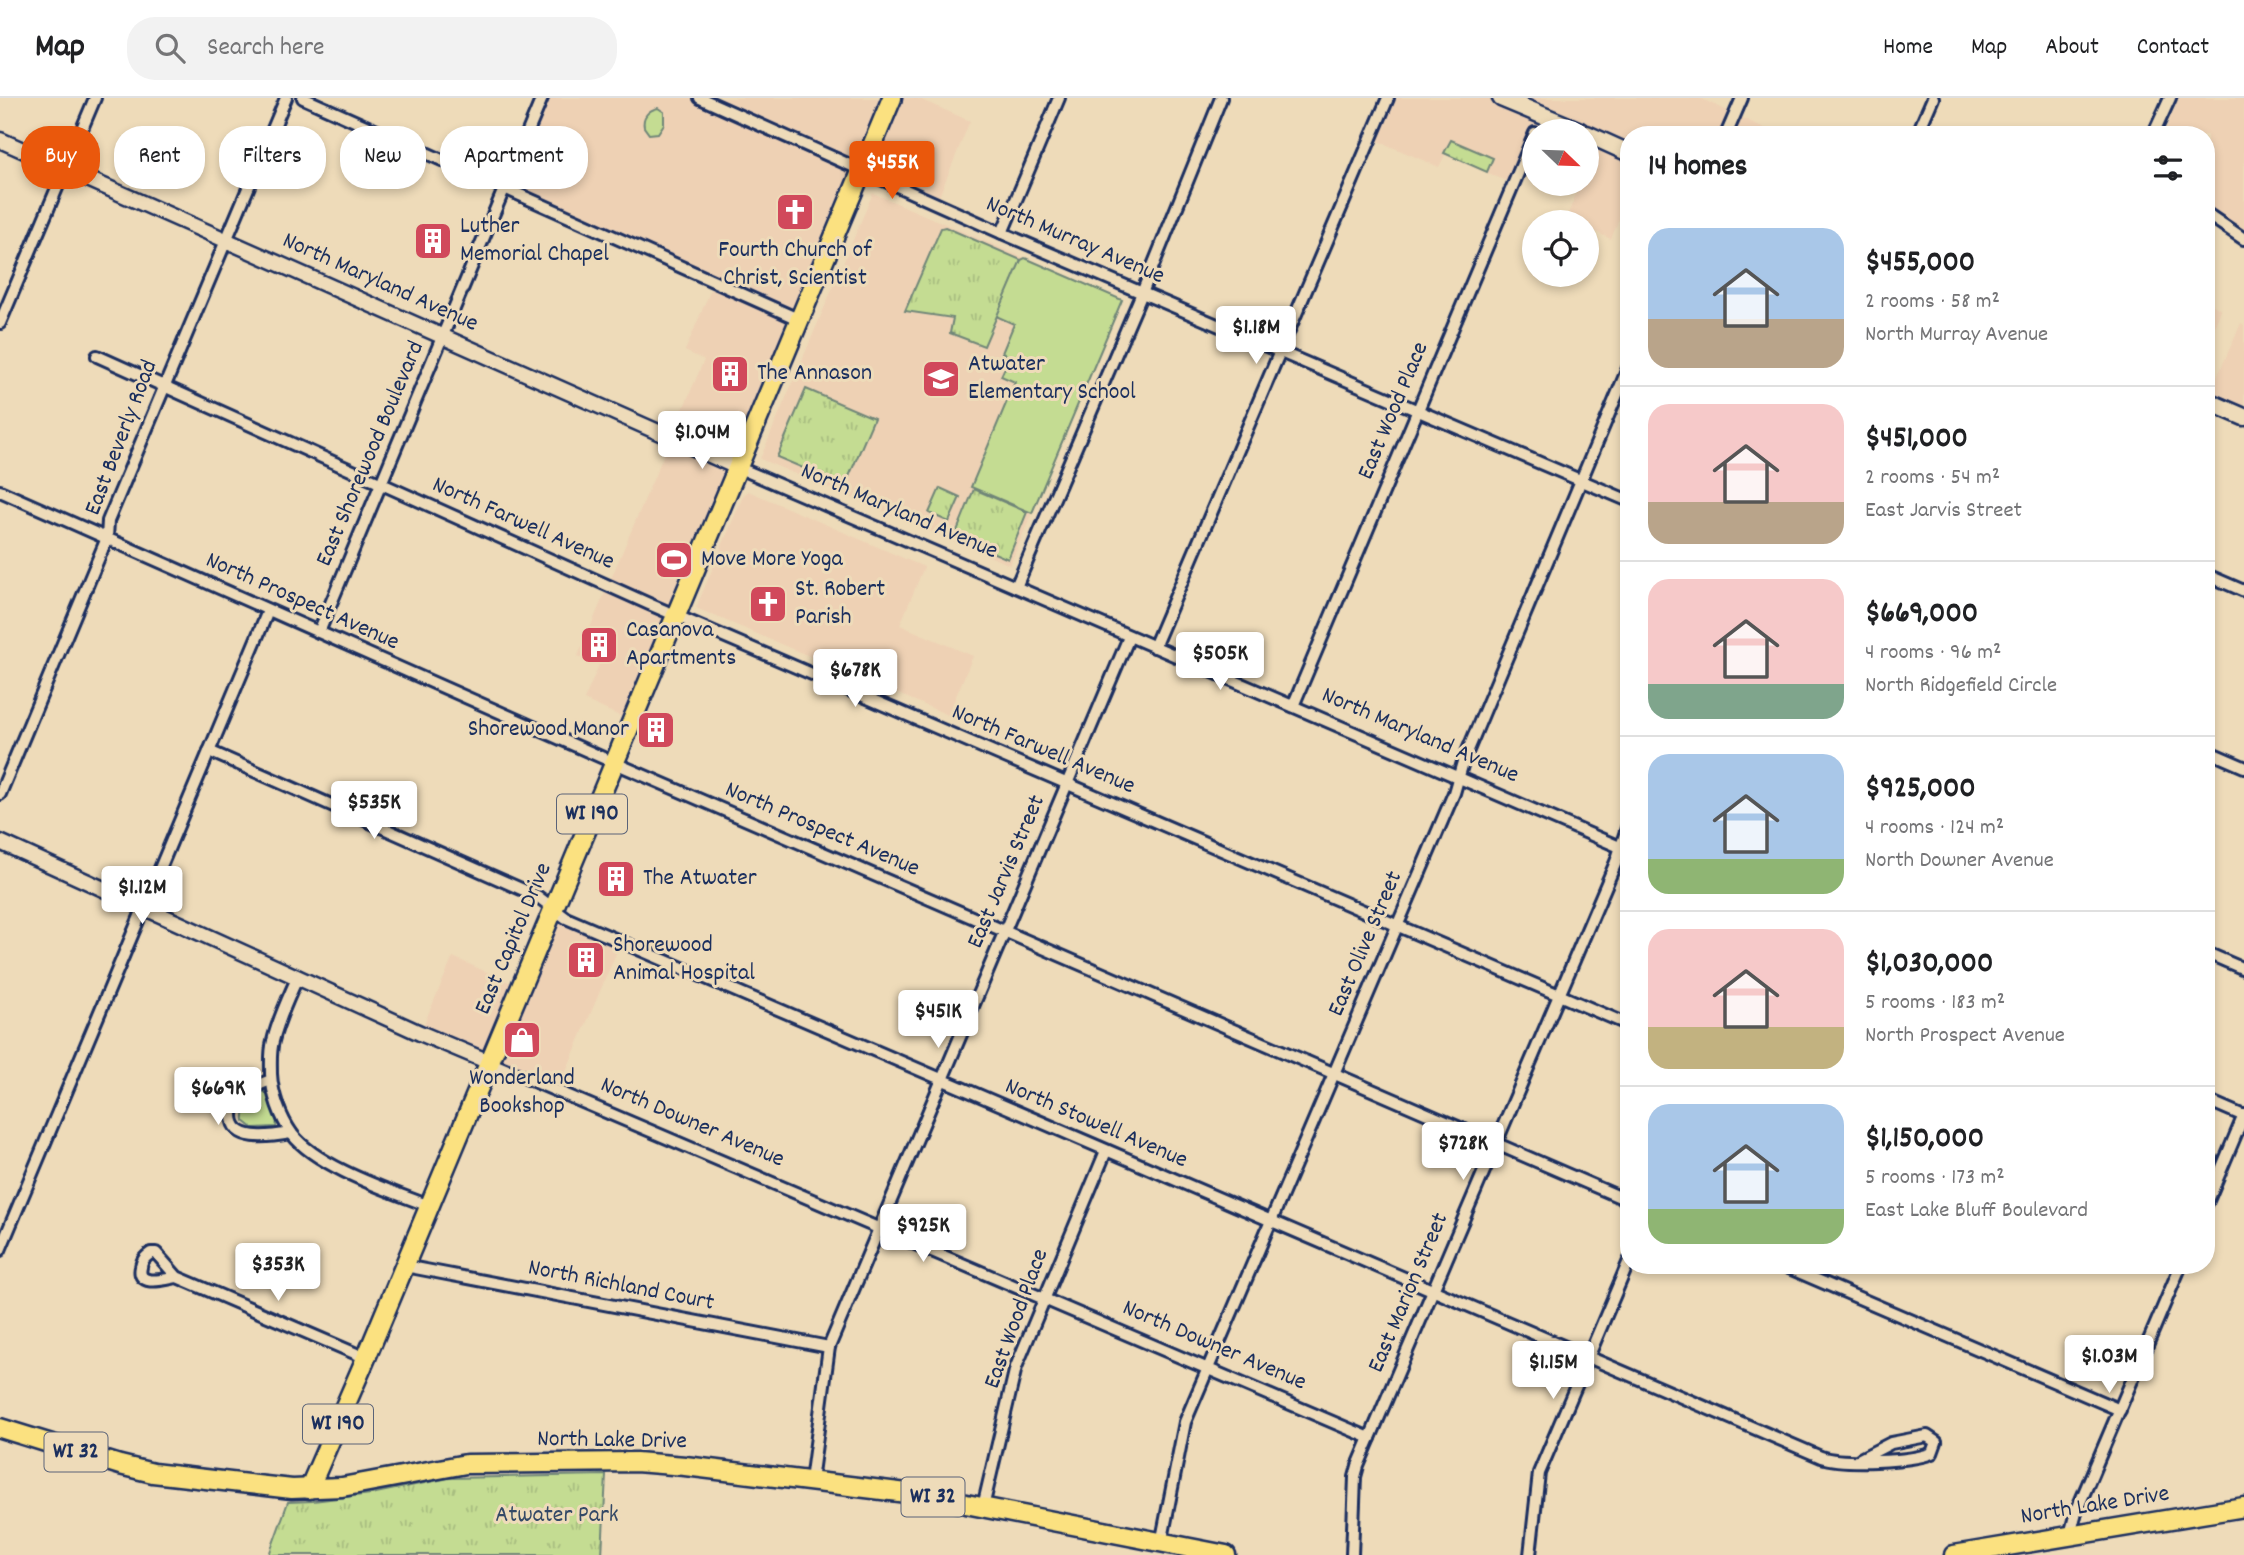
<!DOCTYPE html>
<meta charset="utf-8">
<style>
:root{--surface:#fff;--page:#f2f2f2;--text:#202124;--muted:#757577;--line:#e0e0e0;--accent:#ea580c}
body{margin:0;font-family:Dekko,sans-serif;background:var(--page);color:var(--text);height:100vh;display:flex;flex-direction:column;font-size:26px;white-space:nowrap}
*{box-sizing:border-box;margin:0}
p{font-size:23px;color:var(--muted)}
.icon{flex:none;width:38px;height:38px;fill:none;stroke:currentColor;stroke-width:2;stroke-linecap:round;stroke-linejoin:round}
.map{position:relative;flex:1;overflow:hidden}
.details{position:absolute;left:1620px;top:28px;width:595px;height:1148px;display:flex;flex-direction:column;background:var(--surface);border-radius:28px;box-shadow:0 4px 10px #0003}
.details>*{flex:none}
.banner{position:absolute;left:21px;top:28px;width:665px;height:63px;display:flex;gap:14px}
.needle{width:46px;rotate:113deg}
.buttons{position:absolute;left:1522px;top:21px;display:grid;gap:14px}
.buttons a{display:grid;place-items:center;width:77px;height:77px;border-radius:50%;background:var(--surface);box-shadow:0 4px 10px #0003;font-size:35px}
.price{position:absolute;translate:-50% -60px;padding:0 16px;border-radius:7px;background:#fff;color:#222;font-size:23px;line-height:46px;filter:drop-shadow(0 2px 4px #0008)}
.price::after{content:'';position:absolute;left:50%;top:42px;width:21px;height:16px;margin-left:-10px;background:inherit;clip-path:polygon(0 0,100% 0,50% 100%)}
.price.on{background:var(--accent);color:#fff}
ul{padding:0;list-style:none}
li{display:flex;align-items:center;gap:21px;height:175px;padding:0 28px}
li+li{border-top:2px solid var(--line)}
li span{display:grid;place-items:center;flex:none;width:196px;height:140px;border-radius:21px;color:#555}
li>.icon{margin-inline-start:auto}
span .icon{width:84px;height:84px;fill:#fffc;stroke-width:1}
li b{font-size:30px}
h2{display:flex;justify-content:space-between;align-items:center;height:84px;padding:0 28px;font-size:30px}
.tag{padding:0 24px;border-radius:28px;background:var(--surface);box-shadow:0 4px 10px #0003;font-size:24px;line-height:63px}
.tag.on{background:var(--accent);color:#fff}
header{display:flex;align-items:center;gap:42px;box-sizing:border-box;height:98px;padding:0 35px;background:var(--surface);border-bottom:2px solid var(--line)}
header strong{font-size:33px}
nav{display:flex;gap:38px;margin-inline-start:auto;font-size:24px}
.search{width:490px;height:63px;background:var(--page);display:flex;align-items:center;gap:18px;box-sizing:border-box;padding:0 24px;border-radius:28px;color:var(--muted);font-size:26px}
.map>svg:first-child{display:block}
.built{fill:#eed1b4}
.green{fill:#c4dc92;stroke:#708678;stroke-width:2}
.park{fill:url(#park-tufts);stroke:#708678;stroke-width:2}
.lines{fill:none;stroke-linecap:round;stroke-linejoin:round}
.minor-casing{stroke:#1b2f5e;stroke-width:16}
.tertiary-casing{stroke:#1b2f5e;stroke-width:19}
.secondary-casing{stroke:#1b2f5e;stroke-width:21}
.primary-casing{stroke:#1b2f5e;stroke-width:23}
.minor{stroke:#eedbb9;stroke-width:10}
.tertiary{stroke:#eedbb9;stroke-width:14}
.secondary{stroke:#eedbb9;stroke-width:16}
.primary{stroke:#fbe180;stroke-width:18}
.labels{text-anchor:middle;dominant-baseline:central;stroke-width:6;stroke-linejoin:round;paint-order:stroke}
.shield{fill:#eedbb9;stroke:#5a6379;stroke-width:2}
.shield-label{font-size:23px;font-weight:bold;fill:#1b2f5e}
.poi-label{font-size:24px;fill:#1b2f5e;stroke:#eedbb9;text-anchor:start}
.street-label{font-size:24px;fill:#1b2f5e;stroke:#eedbb9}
.park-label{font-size:24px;fill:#344966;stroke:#eedbb9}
</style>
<header>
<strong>Map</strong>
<div class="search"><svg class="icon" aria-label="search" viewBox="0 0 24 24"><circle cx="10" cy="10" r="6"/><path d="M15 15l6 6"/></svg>Search here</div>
<nav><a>Home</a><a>Map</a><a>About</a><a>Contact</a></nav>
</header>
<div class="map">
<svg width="2244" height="1457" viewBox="0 0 2244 1457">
<defs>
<pattern id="park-tufts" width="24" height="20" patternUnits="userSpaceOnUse" patternTransform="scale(1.75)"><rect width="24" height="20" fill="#c4dc92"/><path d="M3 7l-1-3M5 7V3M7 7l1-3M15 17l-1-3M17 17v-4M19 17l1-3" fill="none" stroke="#a8bd80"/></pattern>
</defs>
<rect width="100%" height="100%" fill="#eedbb9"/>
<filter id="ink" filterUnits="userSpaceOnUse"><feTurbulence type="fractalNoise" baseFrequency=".0143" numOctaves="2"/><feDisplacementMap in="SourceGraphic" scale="14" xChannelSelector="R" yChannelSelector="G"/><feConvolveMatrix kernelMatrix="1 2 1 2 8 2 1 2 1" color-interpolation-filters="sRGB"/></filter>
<g filter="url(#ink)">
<g class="built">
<path d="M542,0h375l53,23 -34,83 -75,-34 -230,551 -47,-21 15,-35 -21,-9 126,-296 -19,-9 29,-69 -211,-94z"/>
<path d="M1388,0h312l79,37h-150v68l-3,-1 -15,37 -24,-11v-6h-13l-8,-3 14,-35h7v-53h-52v28l-9,-4 -13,29 -68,-29 -6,12 -68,-29z"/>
<path d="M2179,0h65v134l-37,-26v-71h-44z"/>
<path d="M873,95l249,107 -112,265 -250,-106z"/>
<path d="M2207,203l14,9 -14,35z"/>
<path d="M2241,225l3,2v92l-37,-17z"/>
<path d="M748,393l176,76 -24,58 73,31 -25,59 -252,-107 47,-112z"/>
<path d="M554,809l67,35 -63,148 -138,-57 33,-76 67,30z"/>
</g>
<g class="green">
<path d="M658,10l6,4v12l-6,9 -9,1 -5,-7c-2,-10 4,-17 14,-19z"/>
<path d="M1025,160l97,42 -90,213 -61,-26 44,-105 -14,-6 9,-19 -8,-4 12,-29 -18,-8 21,-49 4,-7z"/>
<path d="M261,994h4c6,7 14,27 11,35l-23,1 -9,-7c-2,-14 9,-19 17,-29z"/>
</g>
<g class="park">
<path d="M1451,42l42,18 -6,14 -43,-19z"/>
<path d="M945,129l76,33 -37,86 -34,-13 3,-15 -48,-7 36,-83z"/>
<path d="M806,291l68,29 -26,61 -12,3 -59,-25z"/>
<path d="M940,390l20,9 -11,25 -20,-9z"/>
<path d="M974,391l53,23 -19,47 -53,-23z"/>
<path d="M606,1377l-4,80h-333l19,-53 25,-1 58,-7 78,-16z"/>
</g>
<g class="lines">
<defs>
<g id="minor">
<path d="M303,0l495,221"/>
<path d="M700,0l302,135 627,268"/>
<path d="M1726,37l16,-37"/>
<path d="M1917,37l16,-37"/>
<path d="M2153,37l17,-37"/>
<path d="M2207,116l37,25"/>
<path d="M1002,135l57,-135"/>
<path d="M0,225l95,-225"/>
<path d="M97,258l552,248 980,421"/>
<path d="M737,369l892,384"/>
<path d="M0,393l601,266 1028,444"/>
<path d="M2207,477l37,16"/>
<path d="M1016,489l126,-294 79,-195"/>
<path d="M319,534l223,-534"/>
<path d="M1154,549l234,-549"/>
<path d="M1293,608l242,-573"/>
<path d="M209,653l328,145 29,22 1255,539c21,7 90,5 111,-4l4,-11 -9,-6 -36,7 -31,16"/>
<path d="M2207,653l37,16"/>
<path d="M0,696l107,-256 1,-17 178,-423"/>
<path d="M2207,855l37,16"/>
<path d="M298,878c-9,21 -20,43 -25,65 -3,11 -2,22 -2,33 1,20 9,43 21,60 25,33 99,57 137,72"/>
<path d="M489,964l881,376"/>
<path d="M271,982c-8,3 -17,6 -25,12 -7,5 -13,13 -14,22 -1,30 41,22 59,19"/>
<path d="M2207,1002l37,16"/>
<path d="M2207,1105l37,-88"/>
<path d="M0,1152l268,-639"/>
<path d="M1782,1167l338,145"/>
<path d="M405,1168l424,81"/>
<path d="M177,1179c-11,2 -41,11 -36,-10 1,-7 4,-10 10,-14h5l21,24 189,81"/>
<path d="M811,1383l18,-134 300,-710"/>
<path d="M983,1409l33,-140 90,-216"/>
<path d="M2070,1437l6,-23 105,-247"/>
<path d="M1161,1446l24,-122 269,-629 9,-31 166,-396"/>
<path d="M1352,1457l3,-78 3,-11 258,-604 13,-40"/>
<path d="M1530,1457l9,-82 90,-212"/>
</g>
<g id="tertiary">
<path d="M0,42l737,327"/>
<path d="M0,744l420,191 69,29"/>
</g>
<g id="secondary">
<path d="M1501,0l79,33"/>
<path d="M1587,36l42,19"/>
<path d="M2207,303l37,16"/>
</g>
<g id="primary">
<path d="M0,1330l120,37 33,8 139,16 50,-2 124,-23 170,-2 49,4 230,28 311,61"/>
<path d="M309,1391l57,-131 526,-1260"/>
<path d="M1954,1457l290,-48"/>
</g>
</defs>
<use href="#minor" class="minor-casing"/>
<use href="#tertiary" class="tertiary-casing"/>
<use href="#secondary" class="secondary-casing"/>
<use href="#primary" class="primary-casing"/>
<use href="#minor" class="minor"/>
<use href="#tertiary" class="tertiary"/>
<use href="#secondary" class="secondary"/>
<use href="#primary" class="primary"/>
</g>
</g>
<defs>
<symbol id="church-square" viewBox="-11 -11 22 22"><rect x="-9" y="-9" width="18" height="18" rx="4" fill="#d1495b" stroke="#eedbb9"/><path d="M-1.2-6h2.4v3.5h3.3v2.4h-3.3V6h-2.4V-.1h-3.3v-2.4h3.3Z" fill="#fff"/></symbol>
<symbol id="building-square" viewBox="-11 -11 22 22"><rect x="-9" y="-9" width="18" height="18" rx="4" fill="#d1495b" stroke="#eedbb9"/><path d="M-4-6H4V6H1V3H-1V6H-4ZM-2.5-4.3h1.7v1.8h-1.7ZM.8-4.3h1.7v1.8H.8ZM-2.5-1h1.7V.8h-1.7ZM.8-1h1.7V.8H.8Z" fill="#fff"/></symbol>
<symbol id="school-square" viewBox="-11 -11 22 22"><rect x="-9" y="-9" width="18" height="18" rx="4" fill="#d1495b" stroke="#eedbb9"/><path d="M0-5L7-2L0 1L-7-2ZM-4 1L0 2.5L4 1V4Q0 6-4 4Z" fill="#fff"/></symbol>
<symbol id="stadium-square" viewBox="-11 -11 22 22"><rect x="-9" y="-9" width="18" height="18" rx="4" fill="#d1495b" stroke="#eedbb9"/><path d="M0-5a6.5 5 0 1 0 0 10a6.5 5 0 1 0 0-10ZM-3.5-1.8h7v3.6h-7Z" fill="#fff"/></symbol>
<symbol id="shop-square" viewBox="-11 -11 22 22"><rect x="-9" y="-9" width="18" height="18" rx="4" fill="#d1495b" stroke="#eedbb9"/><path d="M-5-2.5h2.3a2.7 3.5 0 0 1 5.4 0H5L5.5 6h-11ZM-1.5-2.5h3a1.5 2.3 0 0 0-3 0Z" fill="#fff"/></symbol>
</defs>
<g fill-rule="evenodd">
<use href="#church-square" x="773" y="92" width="44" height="44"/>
<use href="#building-square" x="411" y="121" width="44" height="44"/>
<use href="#building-square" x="708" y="254" width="44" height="44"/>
<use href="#school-square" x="919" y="259" width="44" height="44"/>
<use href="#stadium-square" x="652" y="440" width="44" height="44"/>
<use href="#church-square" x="746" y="484" width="44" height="44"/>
<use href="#building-square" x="577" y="525" width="44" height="44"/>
<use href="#building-square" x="634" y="610" width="44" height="44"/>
<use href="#building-square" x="594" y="759" width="44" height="44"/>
<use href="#building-square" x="564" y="840" width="44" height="44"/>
<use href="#shop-square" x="500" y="920" width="44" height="44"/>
</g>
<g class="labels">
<g class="shield">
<rect x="557" y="696.5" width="70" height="39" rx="5"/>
<rect x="303" y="1306.5" width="70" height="39" rx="5"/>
<rect x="44.5" y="1334.5" width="63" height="39" rx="5"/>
<rect x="901.5" y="1379.5" width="63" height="39" rx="5"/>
</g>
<g class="shield-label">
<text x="592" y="716">WI 190</text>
<text x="338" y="1326">WI 190</text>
<text x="76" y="1354">WI 32</text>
<text x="933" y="1399">WI 32</text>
</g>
<g class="poi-label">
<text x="460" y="129">Luther<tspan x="460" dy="28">Memorial Chapel</tspan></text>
<text x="795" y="153" text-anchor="middle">Fourth Church of<tspan x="795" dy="28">Christ, Scientist</tspan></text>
<text x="968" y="267">Atwater<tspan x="968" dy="28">Elementary School</tspan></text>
<text x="757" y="276">The Annason</text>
<text x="701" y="462">Move More Yoga</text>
<text x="795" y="492">St. Robert<tspan x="795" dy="28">Parish</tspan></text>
<text x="626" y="533">Casanova<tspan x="626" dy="28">Apartments</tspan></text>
<text x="629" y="632" text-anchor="end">Shorewood Manor</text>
<text x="643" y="781">The Atwater</text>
<text x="613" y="848">Shorewood<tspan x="613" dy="28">Animal Hospital</tspan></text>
<text x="522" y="981" text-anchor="middle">Wonderland<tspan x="522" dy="28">Bookshop</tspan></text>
</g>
<g class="street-label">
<text transform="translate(1075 143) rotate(23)">North Murray Avenue</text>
<text transform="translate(380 185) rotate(24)">North Maryland Avenue</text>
<text transform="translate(1394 313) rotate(-67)">East Wood Place</text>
<text transform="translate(122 340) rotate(-69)">East Beverly Road</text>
<text transform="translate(371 356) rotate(-67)">East Shorewood Boulevard</text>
<text transform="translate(899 414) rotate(23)">North Maryland Avenue</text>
<text transform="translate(523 426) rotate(24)">North Farwell Avenue</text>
<text transform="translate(302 504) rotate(24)">North Prospect Avenue</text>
<text transform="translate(1420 638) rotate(23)">North Maryland Avenue</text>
<text transform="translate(1043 652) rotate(23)">North Farwell Avenue</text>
<text transform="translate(822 732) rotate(23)">North Prospect Avenue</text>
<text transform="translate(1007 774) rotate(-67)">East Jarvis Street</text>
<text transform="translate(514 841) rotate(-67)">East Capitol Drive</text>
<text transform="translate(1366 846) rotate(-67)">East Olive Street</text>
<text transform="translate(692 1025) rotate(23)">North Downer Avenue</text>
<text transform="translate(1096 1026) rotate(23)">North Stowell Avenue</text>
<text transform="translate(621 1188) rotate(11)">North Richland Court</text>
<text transform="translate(1409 1195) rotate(-67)">East Marion Street</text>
<text transform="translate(1017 1221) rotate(-70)">East Wood Place</text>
<text transform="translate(1214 1248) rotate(23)">North Downer Avenue</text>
<text transform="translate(612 1343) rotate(1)">North Lake Drive</text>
<text transform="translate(2095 1408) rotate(-9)">North Lake Drive</text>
</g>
<g class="park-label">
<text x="557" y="1418">Atwater Park</text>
</g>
</g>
</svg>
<div class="buttons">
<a><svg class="needle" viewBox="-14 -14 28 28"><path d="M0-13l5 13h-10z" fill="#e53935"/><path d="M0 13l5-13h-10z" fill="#757577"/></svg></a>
<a><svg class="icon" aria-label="locate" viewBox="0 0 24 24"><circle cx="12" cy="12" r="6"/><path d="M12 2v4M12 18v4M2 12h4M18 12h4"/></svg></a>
</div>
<b class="price on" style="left:892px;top:103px">$455K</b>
<b class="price" style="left:1256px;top:268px">$1.18M</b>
<b class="price" style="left:702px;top:373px">$1.04M</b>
<b class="price" style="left:1220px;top:594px">$505K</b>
<b class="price" style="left:855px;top:611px">$678K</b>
<b class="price" style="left:374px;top:743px">$535K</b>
<b class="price" style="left:142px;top:828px">$1.12M</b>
<b class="price" style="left:938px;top:952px">$451K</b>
<b class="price" style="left:218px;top:1029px">$669K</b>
<b class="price" style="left:1463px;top:1084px">$728K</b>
<b class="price" style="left:923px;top:1166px">$925K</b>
<b class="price" style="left:278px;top:1205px">$353K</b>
<b class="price" style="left:2109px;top:1297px">$1.03M</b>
<b class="price" style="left:1553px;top:1303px">$1.15M</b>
<div class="banner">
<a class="tag on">Buy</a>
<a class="tag">Rent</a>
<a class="tag">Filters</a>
<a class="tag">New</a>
<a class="tag">Apartment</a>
</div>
<section class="details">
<h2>14 homes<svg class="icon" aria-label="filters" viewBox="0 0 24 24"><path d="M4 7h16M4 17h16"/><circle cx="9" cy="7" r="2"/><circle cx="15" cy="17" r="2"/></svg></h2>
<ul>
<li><span style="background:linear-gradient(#a9c7e8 65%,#b9a48a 0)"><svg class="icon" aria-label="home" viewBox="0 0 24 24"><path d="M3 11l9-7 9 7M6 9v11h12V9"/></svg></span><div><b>$455,000</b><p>2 rooms · 58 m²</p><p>North Murray Avenue</p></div></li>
<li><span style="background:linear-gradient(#f6c9c9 70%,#b9a48a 0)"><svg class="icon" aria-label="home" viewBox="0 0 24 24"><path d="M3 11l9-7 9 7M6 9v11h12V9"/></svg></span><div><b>$451,000</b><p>2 rooms · 54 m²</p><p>East Jarvis Street</p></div></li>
<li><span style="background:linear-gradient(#f6c9c9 75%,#7fa58c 0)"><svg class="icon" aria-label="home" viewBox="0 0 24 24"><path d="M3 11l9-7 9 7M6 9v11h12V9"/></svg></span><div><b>$669,000</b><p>4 rooms · 96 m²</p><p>North Ridgefield Circle</p></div></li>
<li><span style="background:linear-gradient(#a9c7e8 75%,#8fb573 0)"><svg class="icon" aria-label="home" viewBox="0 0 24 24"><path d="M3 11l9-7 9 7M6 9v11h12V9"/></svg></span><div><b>$925,000</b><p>4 rooms · 124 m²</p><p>North Downer Avenue</p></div></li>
<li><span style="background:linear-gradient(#f6c9c9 70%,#c2b280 0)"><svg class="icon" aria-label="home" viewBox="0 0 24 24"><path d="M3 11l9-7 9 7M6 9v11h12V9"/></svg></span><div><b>$1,030,000</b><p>5 rooms · 183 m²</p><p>North Prospect Avenue</p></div></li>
<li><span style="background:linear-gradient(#a9c7e8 75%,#8fb573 0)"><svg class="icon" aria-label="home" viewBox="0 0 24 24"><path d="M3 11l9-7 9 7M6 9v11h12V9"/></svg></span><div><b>$1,150,000</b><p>5 rooms · 173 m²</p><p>East Lake Bluff Boulevard</p></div></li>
</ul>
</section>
</div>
